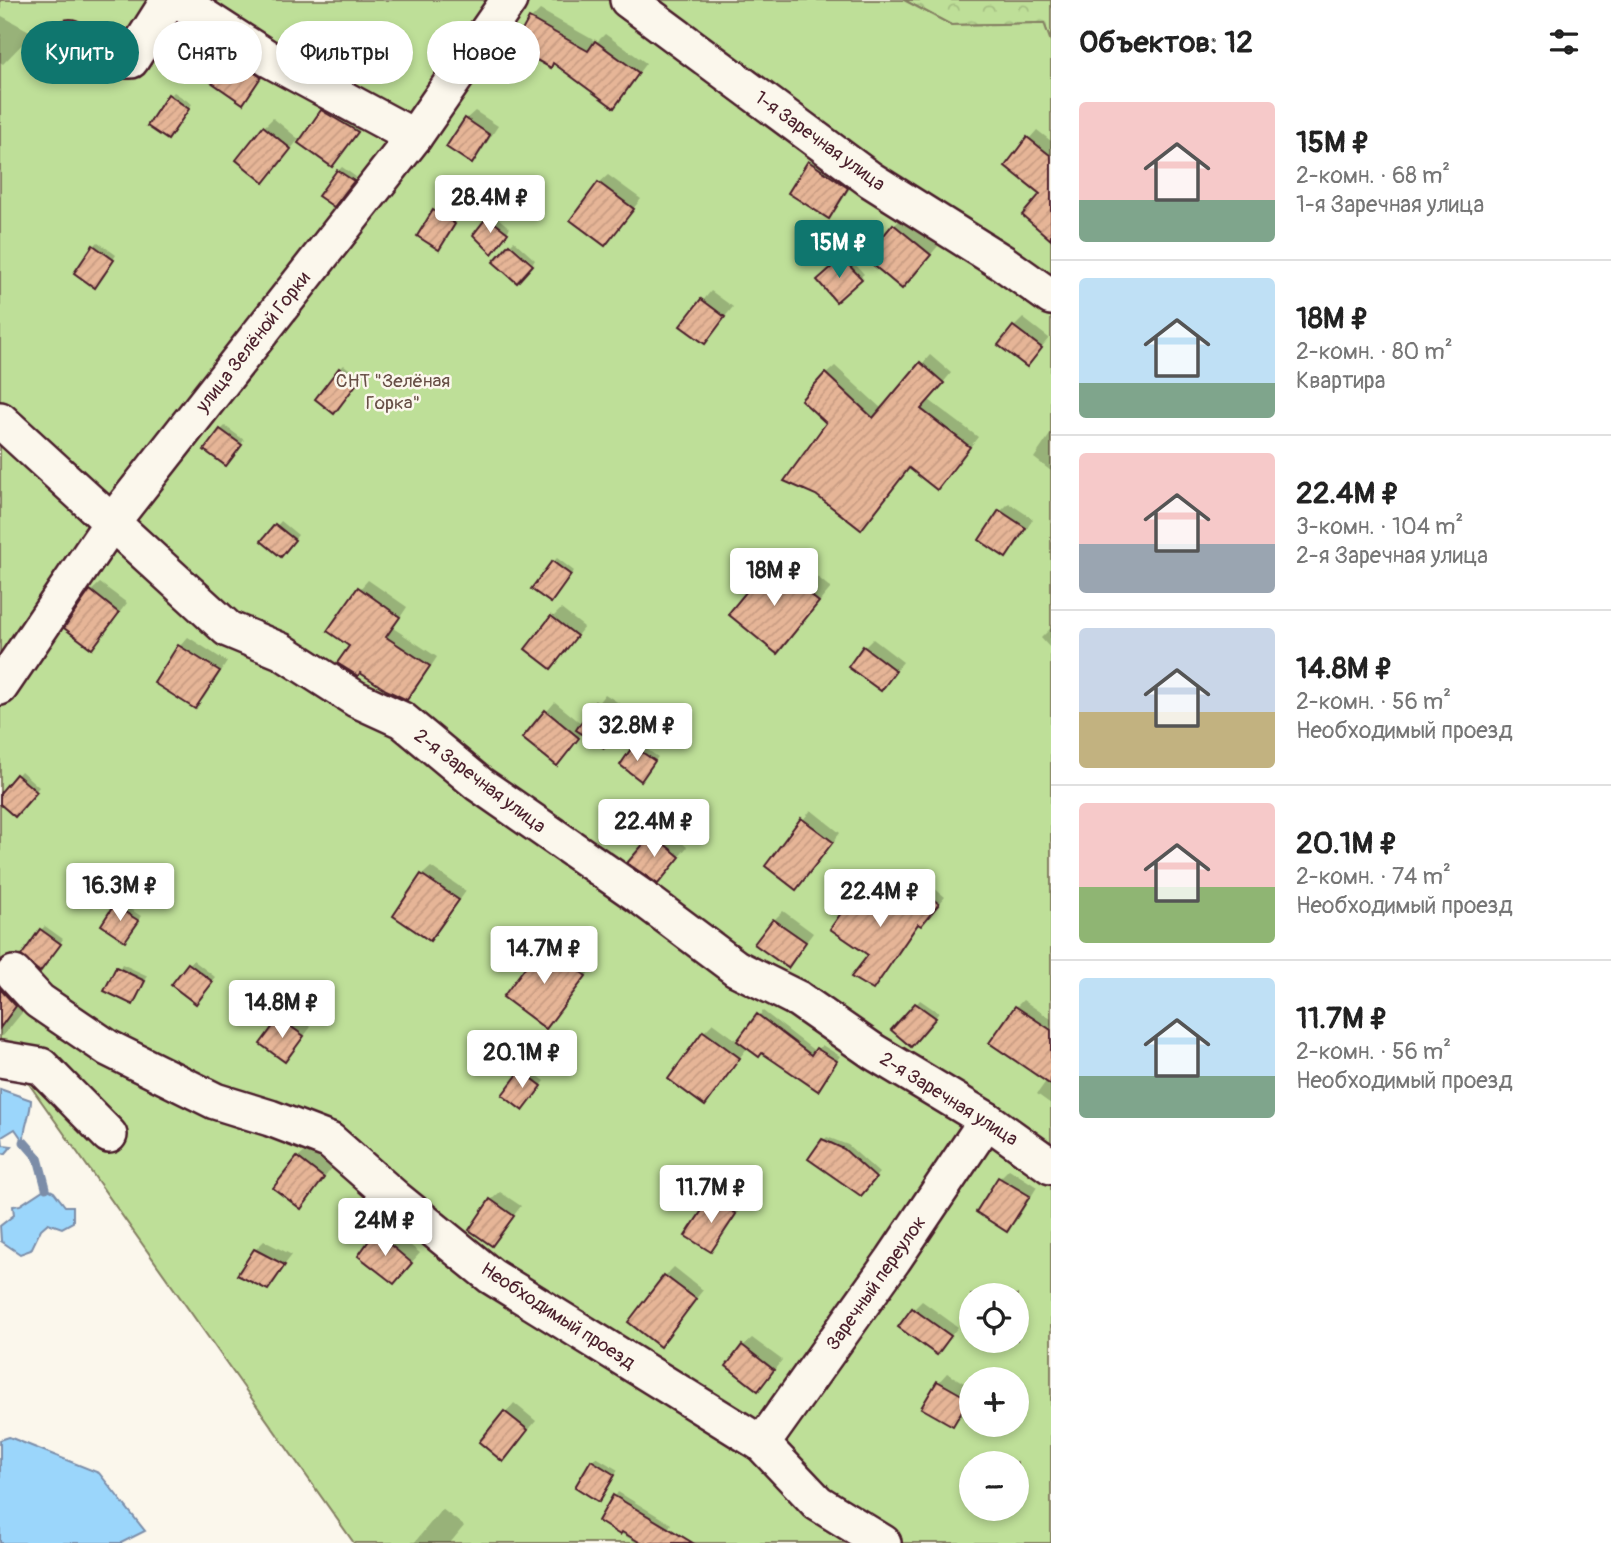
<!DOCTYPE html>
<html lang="ru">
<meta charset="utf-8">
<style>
:root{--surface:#fff;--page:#f2f2f2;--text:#222;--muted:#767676;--line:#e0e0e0;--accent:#0f766e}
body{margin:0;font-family:Pangolin,sans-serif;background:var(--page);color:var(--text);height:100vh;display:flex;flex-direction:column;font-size:26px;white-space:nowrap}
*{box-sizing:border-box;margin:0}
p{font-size:23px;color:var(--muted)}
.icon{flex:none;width:38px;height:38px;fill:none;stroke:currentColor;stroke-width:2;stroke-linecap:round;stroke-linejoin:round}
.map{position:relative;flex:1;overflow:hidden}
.drawer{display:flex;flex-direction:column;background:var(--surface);width:560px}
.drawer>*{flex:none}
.banner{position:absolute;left:21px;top:21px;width:665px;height:63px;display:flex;gap:14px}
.controls{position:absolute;left:959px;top:1283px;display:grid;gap:14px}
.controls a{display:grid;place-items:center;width:70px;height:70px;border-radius:50%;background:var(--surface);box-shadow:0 4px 10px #0003;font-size:35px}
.price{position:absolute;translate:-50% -60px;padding:0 16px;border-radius:7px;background:#fff;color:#222;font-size:23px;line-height:46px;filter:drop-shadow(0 2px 4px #0008)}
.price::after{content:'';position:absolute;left:50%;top:42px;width:21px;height:16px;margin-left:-10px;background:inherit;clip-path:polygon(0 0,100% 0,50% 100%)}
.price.active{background:var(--accent);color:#fff}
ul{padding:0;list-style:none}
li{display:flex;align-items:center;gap:21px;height:175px;padding:0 28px}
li+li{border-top:2px solid var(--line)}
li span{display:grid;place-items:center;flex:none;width:196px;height:140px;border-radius:7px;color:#555}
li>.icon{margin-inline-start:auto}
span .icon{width:84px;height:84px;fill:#fffc;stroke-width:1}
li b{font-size:30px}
h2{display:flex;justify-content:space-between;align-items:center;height:84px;padding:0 28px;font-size:30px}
.tag{padding:0 24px;border-radius:32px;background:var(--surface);box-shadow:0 4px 10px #0003;font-size:24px;line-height:63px}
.tag.active{background:var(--accent);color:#fff}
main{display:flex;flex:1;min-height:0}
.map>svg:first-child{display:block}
.forest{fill:url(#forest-crowns);stroke:#847f62;stroke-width:2}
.green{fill:#bedf98;stroke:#847f62;stroke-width:2;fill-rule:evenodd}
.water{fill:#9bd6fb;stroke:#7b8da8;stroke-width:2}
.shadow{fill:#0003}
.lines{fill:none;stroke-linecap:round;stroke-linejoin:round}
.stream{stroke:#7b8da8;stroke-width:9}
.building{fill:url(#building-hatch);stroke:#4a1f2b;stroke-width:2}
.minor-casing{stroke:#4a1f2b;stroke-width:40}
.minor{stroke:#fbf7ec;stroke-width:35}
.labels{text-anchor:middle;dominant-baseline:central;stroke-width:5;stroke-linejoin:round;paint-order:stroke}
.street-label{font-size:19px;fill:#4a1f2b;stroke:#fbf7ec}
.park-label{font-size:19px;fill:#674f46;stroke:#fbf7ec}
</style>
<main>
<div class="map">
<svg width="1051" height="1543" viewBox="0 0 1051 1543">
<defs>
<pattern id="forest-crowns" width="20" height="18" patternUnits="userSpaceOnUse" patternTransform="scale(1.75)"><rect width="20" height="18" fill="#bedf98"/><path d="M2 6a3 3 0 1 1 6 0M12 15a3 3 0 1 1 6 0" fill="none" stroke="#a5bf83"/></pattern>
<pattern id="building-hatch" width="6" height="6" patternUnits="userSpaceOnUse" patternTransform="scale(1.75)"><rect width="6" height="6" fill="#e6b597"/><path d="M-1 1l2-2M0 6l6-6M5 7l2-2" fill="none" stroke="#c79b82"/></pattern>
</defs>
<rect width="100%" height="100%" fill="#fbf7ec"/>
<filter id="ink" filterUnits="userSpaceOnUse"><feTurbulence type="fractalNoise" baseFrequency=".0143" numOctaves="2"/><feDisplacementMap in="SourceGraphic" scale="14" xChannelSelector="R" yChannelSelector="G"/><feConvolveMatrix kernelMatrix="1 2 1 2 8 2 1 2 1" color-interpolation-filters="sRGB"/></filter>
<g filter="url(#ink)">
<path class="forest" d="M904,0h147v42l-7,-19 -93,2z"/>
<path class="green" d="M0,0h904l47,25 93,-2 7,19v1501h-697l-325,-459 -29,-12zM971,1295h46v45h-46zM971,1379h46v45h-46zM971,1463h46v45h-46z"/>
<g class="water">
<path d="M0,1089l31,11c0,15 -8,27 -7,42l-9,-13 -13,8 1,8 9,1 -6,7 -6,1z"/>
<path d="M46,1188l8,4 11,14h8v16l-11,6 -14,-5 -7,6 -10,21 -11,4 -19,-13 -1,-15 14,-11 -1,-9 7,-1z"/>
<path d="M9,1437l90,36 46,58 -24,12h-121v-103z"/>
</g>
<g class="shadow">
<path d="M540,10l57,32 8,-8 41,29 -32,43 -60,-44 -4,4 -35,-20 16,-27z"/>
<path d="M0,15l33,18 -30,31 -3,-2z"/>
<path d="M238,49l30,19 -25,33 -29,-19z"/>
<path d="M174,92l18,12 -21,30 -1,-38z"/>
<path d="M332,102l33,20 -25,34 -8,9 -34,-25 -25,32 -9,-45 9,-9 28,23z"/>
<path d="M475,111l23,15 -18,27 -9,9 -5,-43z"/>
<path d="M1037,130l14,11v18l-22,-20z"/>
<path d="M818,154l38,25 -19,29 -8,9 -20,-55z"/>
<path d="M342,167l14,10 -19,24 1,-30z"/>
<path d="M608,175l33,24 -36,45 -6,-61z"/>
<path d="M438,207l20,12 -15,25 -9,-33z"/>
<path d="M493,214l17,14 -15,19 -19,-12z"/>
<path d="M903,216l35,30 -27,32 -44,-21z"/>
<path d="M514,241l21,19 -2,3 -22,-19z"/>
<path d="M98,242l18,13 -17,27 -5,-36z"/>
<path d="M847,255l17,19 -28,25 -17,-19z"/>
<path d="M711,291l22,16 -29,35 -21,-17z"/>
<path d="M1023,318l26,20 -22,27 -13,-38z"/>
<path d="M930,355l21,18 -22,27 49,37 -33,42 -35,-12 -49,61 -33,-106 -2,-48 9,-8 47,43z"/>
<path d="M344,365l16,13 -23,30 3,-39z"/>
<path d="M225,426l19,14 -14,20 -9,-30z"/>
<path d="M1051,433v38l-17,-13z"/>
<path d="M1009,503l24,16 -18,28 -9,8 -5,-44z"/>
<path d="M281,521l17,14 -13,16 -21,-10z"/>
<path d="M785,551l46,37 -54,64 -46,-38z"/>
<path d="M557,558l17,13 -19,26 -2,-35z"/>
<path d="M368,580l39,27 -14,21 44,29 -21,32 -9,9 -47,-27 -8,-25 8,-57z"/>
<path d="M100,583l27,20 -35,44 -1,-56z"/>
<path d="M561,609l23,18 -25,31 -6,-41z"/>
<path d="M1051,628v21l-10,-11z"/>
<path d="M188,637l39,25 -23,36 -9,9 -15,-61z"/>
<path d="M873,639l30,23 -22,27 -17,-41z"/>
<path d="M605,694l26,17 -27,34 -21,-13 -18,22 -40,-17 30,-35 27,22z"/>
<path d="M638,743l20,14 -13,17 -23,-9z"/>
<path d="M21,771l18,16 -20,24 -19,-9v-6z"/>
<path d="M811,810l29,23 -35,46 -38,-14z"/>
<path d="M662,826l25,21 -21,26 -13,-38z"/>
<path d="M431,867l35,24 -27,39 -9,9 -8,-64z"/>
<path d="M870,878l41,27 18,-21 16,13 -17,20 -8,6 -47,65 -10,-104z"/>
<path d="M119,902l22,14 -12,19 -14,-29z"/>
<path d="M783,911l30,22 -25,33 -14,-46z"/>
<path d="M45,926l18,13 -19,27 -3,-36z"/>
<path d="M553,936l41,30 -48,61 -2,-83z"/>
<path d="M193,960l22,17 -16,20 -25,-13z"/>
<path d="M122,964l26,12 -16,27 -25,-13z"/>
<path d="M0,976l30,27 -27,33 -3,-2z"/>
<path d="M920,1000l19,13 -28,31 -17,-14z"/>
<path d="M1023,1000l28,19v6l-10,15 10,7v57l-14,-10 10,-14 -31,-73z"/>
<path d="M289,1010l22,17 -26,33 -5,-41z"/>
<path d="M763,1011l53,41 6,-7 18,11 -19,29 -59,-34 -14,-4 -43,56 -1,-71 9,-9 26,19z"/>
<path d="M526,1067l19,14 -18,24 -5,-34z"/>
<path d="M827,1137l21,8 31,28 -19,20 -37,-52z"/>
<path d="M307,1150l25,18 -31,39 -3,-49z"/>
<path d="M1009,1169l28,18 -21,34 -9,8 -28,-17 21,-34z"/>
<path d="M721,1190l22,15 -24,36 -9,9 2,-51z"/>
<path d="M500,1192l21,14 -29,38 -1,-44z"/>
<path d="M385,1225l35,28 -18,20 -42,-17z"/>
<path d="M264,1241l28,14 -25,33 -12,-38z"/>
<path d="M674,1267l29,23 -43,54 5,-68z"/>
<path d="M922,1301l36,26 -21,26 -23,-44z"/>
<path d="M752,1338l30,22 -16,20 -23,-34z"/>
<path d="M947,1373l24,14v11l-10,18 -9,8 -28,-16 15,-26z"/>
<path d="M514,1403l22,18 -25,30 -29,-9z"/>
<path d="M596,1457l22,13 -15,25 -11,-34z"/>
<path d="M618,1492l53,32 -11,19h-23l-37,-22z"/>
<path d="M442,1509l22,17 -14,17h-36z"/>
</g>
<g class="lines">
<path class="stream" d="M24,1142l14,16 8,30"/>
</g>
<g class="building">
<path d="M529,18l59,33 7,-10 44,32 -25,35 -61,-45 -2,5 -38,-21z"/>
<path d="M228,57l33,20 -18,27 -32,-22z"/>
<path d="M168,94l21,15 -21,31 -21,-14z"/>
<path d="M321,110l37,22 -26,35 -34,-24z"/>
<path d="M465,118l25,17 -18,29 -26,-17z"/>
<path d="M263,126l28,23 -27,34 -28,-23z"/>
<path d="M1027,137l24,19v84l-29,-25 18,-21 -35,-28z"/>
<path d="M808,161l40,27 -19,31 -41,-26z"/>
<path d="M337,170l17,11 -20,26 -16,-11z"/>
<path d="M598,182l36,27 -29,37 -35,-26z"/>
<path d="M433,210l22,14 -16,26 -22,-14z"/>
<path d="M487,217l21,16 -16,21 -19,-19z"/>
<path d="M893,224l38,31 -29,34 -37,-31z"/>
<path d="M509,244l24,21 -16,18 -24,-21z"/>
<path d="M93,245l21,15 -19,28 -21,-15z"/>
<path d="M842,258l20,21 -26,23 -19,-22z"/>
<path d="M701,299l24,18 -20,27 -25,-18z"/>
<path d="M1013,326l29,22 -15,19 -29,-22z"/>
<path d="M920,362l24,21 -23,26 49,38 -33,43 -28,-22 -48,62 -45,-35 -32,-14 42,-58 -25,-23 24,-27 48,45z"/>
<path d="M339,368l19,14 -24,32 -19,-15z"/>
<path d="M220,429l22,16 -16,21 -22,-16z"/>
<path d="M999,510l27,18 -20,30 -27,-18z"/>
<path d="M275,524l20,16 -14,17 -20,-16z"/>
<path d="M552,561l19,14 -20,28 -20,-14z"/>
<path d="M770,563l49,39 -42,52 -49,-40z"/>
<path d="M358,587l42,30 -14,20 44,29 -23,34 -21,-10 -26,-17 -2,3 -21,-13 12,-17 -22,-15z"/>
<path d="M90,590l29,23 -27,36 -28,-21z"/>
<path d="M551,616l26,20 -26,33 -26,-20z"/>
<path d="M178,645l42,26 -25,38 -41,-26z"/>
<path d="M863,646l33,25 -15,20 -33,-24z"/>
<path d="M595,702l28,18 -19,28 -28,-18z"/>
<path d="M545,710l34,28 -22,28 -35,-28z"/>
<path d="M633,746l22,15 -14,20 -21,-16z"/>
<path d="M16,774l21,18 -22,25 -15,-13v-11z"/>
<path d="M801,818l32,24 -37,48 -31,-24z"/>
<path d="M652,834l28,23 -22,27 -31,-21z"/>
<path d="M421,874l38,26 -29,41 -37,-25z"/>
<path d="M862,883l42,28 17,-21 18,14 -18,22 -3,-2 -45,66 -22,-13 17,-22 -38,-26z"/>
<path d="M114,905l25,16 -14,20 -24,-16z"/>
<path d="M773,919l33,23 -18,26 -34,-24z"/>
<path d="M40,929l21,15 -21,28 -19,-16z"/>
<path d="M543,943l43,33 -40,53 -43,-32z"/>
<path d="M188,963l25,19 -17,22 -25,-19z"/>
<path d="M116,967l29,14 -12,24 -29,-14z"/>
<path d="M0,989l16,17 -16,22z"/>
<path d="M915,1003l21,15 -25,29 -20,-17z"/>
<path d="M1015,1006l36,24v55l-62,-42z"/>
<path d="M757,1014l54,41 5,-7 21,13 -19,30 -56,-38 -3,4 -22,-16z"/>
<path d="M279,1018l25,18 -19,26 -25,-18z"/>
<path d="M703,1031l37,27 -35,48 -37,-27z"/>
<path d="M521,1070l21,16 -19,25 -21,-16z"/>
<path d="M822,1139l22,10 32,29 -15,18 -53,-37z"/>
<path d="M297,1157l27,21 -23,31 -28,-21z"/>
<path d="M998,1177l32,19 -23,36 -31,-20z"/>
<path d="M711,1197l25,17 -25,38 -26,-16z"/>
<path d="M490,1199l24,17 -22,30 -23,-16z"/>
<path d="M375,1232l37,31 -18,21 -36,-28z"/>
<path d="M254,1249l31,16 -17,25 -31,-15z"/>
<path d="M664,1275l32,24 -36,48 -32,-25z"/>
<path d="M912,1308l39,28 -14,19 -39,-28z"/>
<path d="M742,1345l32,25 -16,21 -32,-25z"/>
<path d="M937,1381l32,18 -16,27 -32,-18z"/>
<path d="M504,1411l24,19 -25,32 -24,-20z"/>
<path d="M591,1460l24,15 -16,27 -24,-15z"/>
<path d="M613,1495l80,48h-52l-19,-11 -2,3 -22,-14z"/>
</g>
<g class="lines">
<defs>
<g id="minor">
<path d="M178,0l91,59 145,78"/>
<path d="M628,0l243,180 132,83 48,34"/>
<path d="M70,38l35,22h26l38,-60"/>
<path d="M0,420l228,209 53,22 75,48 46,21 77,64 161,112 96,72 62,31 76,53 113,68 64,46"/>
<path d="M0,687l112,-165 302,-385 95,-137"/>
<path d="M14,974l25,27 69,47 107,53 55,17 60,23 65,57 96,78 271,168 56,59 65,40"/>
<path d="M0,1059l41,7 68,69"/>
<path d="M762,1444l131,-184 94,-140"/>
</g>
</defs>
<use href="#minor" class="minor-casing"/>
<use href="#minor" class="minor"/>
</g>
</g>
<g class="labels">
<g class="street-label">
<text transform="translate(820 141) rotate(36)">1-я Заречная улица</text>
<text transform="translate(253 342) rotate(-52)">улица Зелёной Горки</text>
<text transform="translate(480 781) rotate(37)">2-я Заречная улица</text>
<text transform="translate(949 1099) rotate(32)">2-я Заречная улица</text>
<text transform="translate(876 1283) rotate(-55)">Заречный переулок</text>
<text transform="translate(558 1316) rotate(33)">Необходимый проезд</text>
</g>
<g class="park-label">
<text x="393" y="381">СНТ "Зелёная<tspan x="393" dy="22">Горка"</tspan></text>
</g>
</g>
</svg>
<div class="controls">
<a><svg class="icon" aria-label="locate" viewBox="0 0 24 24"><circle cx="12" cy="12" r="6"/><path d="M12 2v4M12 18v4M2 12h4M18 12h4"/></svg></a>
<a>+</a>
<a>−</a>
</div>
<b class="price" style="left:490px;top:235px">28.4M ₽</b>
<b class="price active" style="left:839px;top:280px">15M ₽</b>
<b class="price" style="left:774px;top:608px">18M ₽</b>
<b class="price" style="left:637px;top:763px">32.8M ₽</b>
<b class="price" style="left:654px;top:859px">22.4M ₽</b>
<b class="price" style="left:120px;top:923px">16.3M ₽</b>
<b class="price" style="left:880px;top:929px">22.4M ₽</b>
<b class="price" style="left:544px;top:986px">14.7M ₽</b>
<b class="price" style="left:282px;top:1040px">14.8M ₽</b>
<b class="price" style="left:522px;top:1090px">20.1M ₽</b>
<b class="price" style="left:711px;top:1225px">11.7M ₽</b>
<b class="price" style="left:385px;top:1258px">24M ₽</b>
<div class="banner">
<a class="tag active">Купить</a>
<a class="tag">Снять</a>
<a class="tag">Фильтры</a>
<a class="tag">Новое</a>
</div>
</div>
<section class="drawer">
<h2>Объектов: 12<svg class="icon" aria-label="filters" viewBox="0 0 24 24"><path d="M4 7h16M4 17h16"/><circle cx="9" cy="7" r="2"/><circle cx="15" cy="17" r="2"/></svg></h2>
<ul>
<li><span style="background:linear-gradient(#f6c9c9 70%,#7fa58c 0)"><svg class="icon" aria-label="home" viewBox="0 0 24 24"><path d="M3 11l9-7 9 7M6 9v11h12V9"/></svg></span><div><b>15M ₽</b><p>2-комн. · 68 m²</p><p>1-я Заречная улица</p></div></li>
<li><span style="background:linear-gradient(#bfe0f5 75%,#7fa58c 0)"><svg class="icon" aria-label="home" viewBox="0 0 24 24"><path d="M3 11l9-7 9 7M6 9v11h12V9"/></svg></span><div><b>18M ₽</b><p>2-комн. · 80 m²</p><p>Квартира</p></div></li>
<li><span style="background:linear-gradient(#f6c9c9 65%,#9aa5b1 0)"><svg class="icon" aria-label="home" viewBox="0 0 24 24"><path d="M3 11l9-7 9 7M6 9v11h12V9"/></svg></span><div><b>22.4M ₽</b><p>3-комн. · 104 m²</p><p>2-я Заречная улица</p></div></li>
<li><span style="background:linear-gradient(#c9d6e8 60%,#c2b280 0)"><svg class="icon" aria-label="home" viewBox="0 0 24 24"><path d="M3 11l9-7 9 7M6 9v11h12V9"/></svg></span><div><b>14.8M ₽</b><p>2-комн. · 56 m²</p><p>Необходимый проезд</p></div></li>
<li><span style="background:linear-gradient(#f6c9c9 60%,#8fb573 0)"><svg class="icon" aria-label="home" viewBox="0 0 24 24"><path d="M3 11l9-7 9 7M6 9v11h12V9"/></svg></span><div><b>20.1M ₽</b><p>2-комн. · 74 m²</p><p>Необходимый проезд</p></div></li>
<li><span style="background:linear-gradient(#bfe0f5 70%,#7fa58c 0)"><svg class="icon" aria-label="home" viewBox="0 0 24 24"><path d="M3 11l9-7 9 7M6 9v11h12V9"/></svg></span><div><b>11.7M ₽</b><p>2-комн. · 56 m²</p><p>Необходимый проезд</p></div></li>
</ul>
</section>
</main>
